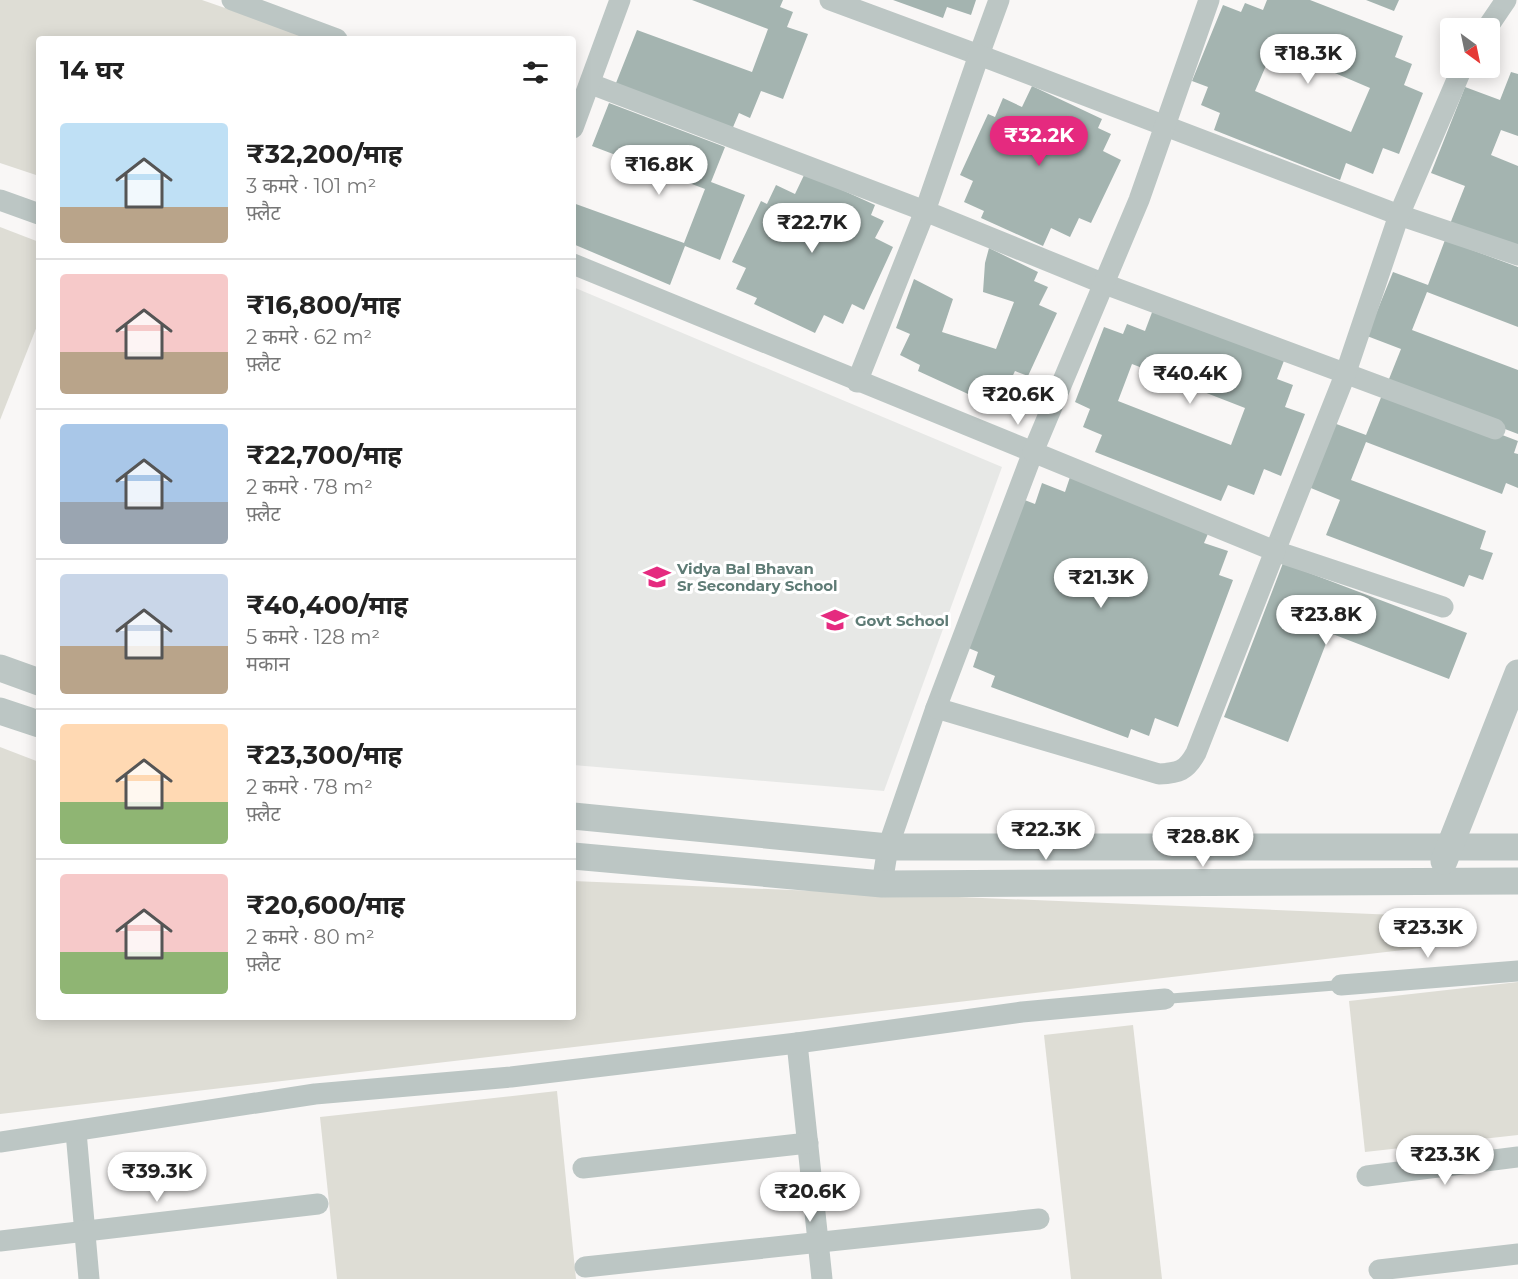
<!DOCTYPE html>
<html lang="hi">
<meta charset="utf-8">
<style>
:root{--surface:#fff;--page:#f2f2f2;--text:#222;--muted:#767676;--line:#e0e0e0;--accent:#e52a7f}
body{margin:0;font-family:Montserrat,"Noto Sans Devanagari",sans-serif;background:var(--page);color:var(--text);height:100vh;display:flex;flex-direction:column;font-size:22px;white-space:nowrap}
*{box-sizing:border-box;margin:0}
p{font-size:20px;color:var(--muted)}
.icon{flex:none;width:33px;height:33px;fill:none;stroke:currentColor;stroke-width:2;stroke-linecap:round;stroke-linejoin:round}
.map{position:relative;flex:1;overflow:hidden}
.sheet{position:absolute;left:36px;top:36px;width:540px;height:984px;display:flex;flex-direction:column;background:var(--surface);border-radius:6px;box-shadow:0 3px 15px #0003}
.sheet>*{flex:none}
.needle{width:39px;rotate:147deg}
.buttons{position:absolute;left:1440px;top:18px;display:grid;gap:12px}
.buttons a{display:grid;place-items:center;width:60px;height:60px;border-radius:6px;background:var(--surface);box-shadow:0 3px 15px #0003;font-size:30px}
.price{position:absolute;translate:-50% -51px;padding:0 14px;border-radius:21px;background:#fff;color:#222;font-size:20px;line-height:39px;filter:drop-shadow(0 2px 3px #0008)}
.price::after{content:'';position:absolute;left:50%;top:36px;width:18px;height:14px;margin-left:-9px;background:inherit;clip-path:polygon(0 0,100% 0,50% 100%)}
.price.selected{background:var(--accent);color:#fff}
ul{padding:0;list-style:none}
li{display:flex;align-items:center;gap:18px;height:150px;padding:0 24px}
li+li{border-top:2px solid var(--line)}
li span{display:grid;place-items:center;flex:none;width:168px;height:120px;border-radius:6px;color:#555}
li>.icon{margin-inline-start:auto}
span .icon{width:72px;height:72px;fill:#fffc;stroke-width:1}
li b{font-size:26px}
h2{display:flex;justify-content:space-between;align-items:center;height:72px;padding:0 24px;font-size:26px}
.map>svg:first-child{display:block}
.built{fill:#e7e8e6}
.green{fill:#deddd5}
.building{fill:#a4b4b0;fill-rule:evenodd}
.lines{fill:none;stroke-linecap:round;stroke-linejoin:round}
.service{stroke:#bcc6c4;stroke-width:10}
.minor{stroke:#bcc6c4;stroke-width:21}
.tertiary{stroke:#bcc6c4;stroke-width:27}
.labels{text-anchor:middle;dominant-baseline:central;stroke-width:6;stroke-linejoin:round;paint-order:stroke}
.poi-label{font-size:15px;font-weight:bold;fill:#5e7b75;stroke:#fff;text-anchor:start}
</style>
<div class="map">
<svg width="1518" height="1279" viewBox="0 0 1518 1279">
<rect width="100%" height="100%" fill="#f9f7f6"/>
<path class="built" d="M573,287l429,180 -118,324 -311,-26z"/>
<g class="green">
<path d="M0,0h202l113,39h-276v137l-39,-13z"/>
<path d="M0,227l39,15v79l-39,99z"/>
<path d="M0,747l39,15v255h534v-136l896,37 3,24 -1472,172z"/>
<path d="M1518,982v153l-153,17 -16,-151z"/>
<path d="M1133,1025l29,254h-91l-27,-244z"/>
<path d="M557,1091l19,188h-239l-17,-162z"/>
</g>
<g class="building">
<path d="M692,0h91l-3,7 13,5 -6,15 21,7 -25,65 -22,-8 -11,27 -11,-5 -8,19 -115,-49 21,-53 115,42 16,-43z"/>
<path d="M893,0h83l-5,15 -24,-8 -4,11z"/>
<path d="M1267,0h43l93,36 -8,21 17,7 -8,21 19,8 -24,61 -16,-6 -10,26 -27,-11 -6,17 -126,-50 6,-17 -19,-8 7,-18 -16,-6 31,-76 18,7 4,-9 18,7zM1274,47l96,41 -19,44 -96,-41z"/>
<path d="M1366,0h33l-5,11z"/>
<path d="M1511,72l7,2v62l-17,-6 -10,25 27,11v84l-68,-26 15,-38 -34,-13 34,-86 35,13z"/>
<path d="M1032,86l70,33 -4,9 13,6 -8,17 18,9 -30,63 -12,-5 -9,19 -19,-9 -8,18 -62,-28 3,-7 -20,-9 9,-21 -13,-6 28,-61 7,3 8,-19 19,9z"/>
<path d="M609,103l116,44 -14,35 34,13 -25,65 -35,-14 -15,39 -97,-41v-41l111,40 21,-54 -113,-43z"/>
<path d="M805,173l70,32 -4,10 13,6 -9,17 18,9 -29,63 -12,-6 -9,20 -19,-9 -9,18 -61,-29 3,-6 -21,-9 10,-21 -14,-6 29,-61 6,3 9,-19 19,9z"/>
<path d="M1445,240l73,27v60l-91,-35 -15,38 106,40v64l-131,-50 14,-35 -34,-13 26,-64 35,13z"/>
<path d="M989,248l49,24 -4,9 14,6 -9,18 18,8 -29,63 -13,-5 -9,19 -19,-9 -8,18 -61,-28 2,-6 -20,-10 10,-21 -14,-6 18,-49 39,20 -11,33 54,17 18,-47 -31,-10 2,-29z"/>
<path d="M1154,307l131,51 -8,21 16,6 -8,22 20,7 -24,62 -17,-7 -10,26 -26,-10 -7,16 -126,-49 7,-17 -19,-8 7,-18 -15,-7 29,-75 19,7 4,-10 18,7zM1132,364l113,44 -14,37 -113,-44z"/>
<path d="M1384,390l134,51 -4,12 4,1v34l-12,-5 -4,11 -136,-52 -15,38 135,51 -6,18 13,4 -10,27 -14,-5 -5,12 -138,-52 14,-35 -34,-14 25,-64 35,13z"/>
<path d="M1070,477l140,52 -6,14 24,8 -9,24 14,5 -55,147 -23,-9 -6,18 -18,-7 -3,9 -137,-51 4,-11 -22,-9 5,-15 -12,-5 56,-148 13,5 7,-21 23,9z"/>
<path d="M1283,563l184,70 -18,46 -119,-46 -42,109 -64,-25z"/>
</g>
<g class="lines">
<path class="service" d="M1165,999l176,-14"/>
<g class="minor">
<path d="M232,0l105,39"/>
<path d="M830,0l149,55 20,-55"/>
<path d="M1487,28l19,-28"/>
<path d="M591,84l334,127 -68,171"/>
<path d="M573,128l47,-128"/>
<path d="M0,200l39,14"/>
<path d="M573,264l460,188 -97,256 -48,139 -6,37"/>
<path d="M1495,429l-393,-146 -177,-72 54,-156 420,160 119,40"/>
<path d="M1443,607l-168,-56 70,-176 54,-160 63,-147"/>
<path d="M936,708l223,66c20,-1 27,-3 37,-21l79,-202 -242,-99 106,-252 70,-200"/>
<path d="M1341,985l177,-14"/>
<path d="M797,1043l25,236"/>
<path d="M76,1132l13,147"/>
<path d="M0,1142l315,-48 196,-17 286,-34 225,-31 143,-13"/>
<path d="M583,1168l225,-25"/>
<path d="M1367,1176l151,-19"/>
<path d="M0,1241l318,-37"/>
<path d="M585,1267l454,-48"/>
<path d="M1379,1270l139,-16"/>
</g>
<g class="tertiary">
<path d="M0,668l39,14"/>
<path d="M0,711l39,13"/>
<path d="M573,816l315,31h630"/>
<path d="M573,856l309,28 636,-3"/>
<path d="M1444,861l74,-188"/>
</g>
</g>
<defs>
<symbol id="school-bare" viewBox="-9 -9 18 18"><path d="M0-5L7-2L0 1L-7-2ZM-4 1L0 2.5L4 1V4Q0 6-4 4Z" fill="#e52a7f" stroke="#fff" stroke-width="2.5" paint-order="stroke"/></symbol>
</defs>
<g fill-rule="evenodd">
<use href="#school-bare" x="638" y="558" width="38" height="38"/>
<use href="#school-bare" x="816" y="601" width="38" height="38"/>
</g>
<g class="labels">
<g class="poi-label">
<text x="677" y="568">Vidya Bal Bhavan<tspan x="677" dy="17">Sr Secondary School</tspan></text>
<text x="855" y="620">Govt School</text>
</g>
</g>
</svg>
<div class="buttons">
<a><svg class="needle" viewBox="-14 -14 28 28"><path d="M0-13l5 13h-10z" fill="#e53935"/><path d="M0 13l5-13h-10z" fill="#767676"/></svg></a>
</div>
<b class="price" style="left:1308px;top:85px">₹18.3K</b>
<b class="price selected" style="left:1039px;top:167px">₹32.2K</b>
<b class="price" style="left:659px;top:196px">₹16.8K</b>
<b class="price" style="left:812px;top:254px">₹22.7K</b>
<b class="price" style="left:1190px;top:405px">₹40.4K</b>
<b class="price" style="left:1018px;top:426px">₹20.6K</b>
<b class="price" style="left:1101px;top:609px">₹21.3K</b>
<b class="price" style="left:1326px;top:646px">₹23.8K</b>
<b class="price" style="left:1046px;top:861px">₹22.3K</b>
<b class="price" style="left:1203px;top:868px">₹28.8K</b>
<b class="price" style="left:1428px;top:959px">₹23.3K</b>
<b class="price" style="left:1445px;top:1186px">₹23.3K</b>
<b class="price" style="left:157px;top:1203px">₹39.3K</b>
<b class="price" style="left:810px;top:1223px">₹20.6K</b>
<section class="sheet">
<h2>14 घर<svg class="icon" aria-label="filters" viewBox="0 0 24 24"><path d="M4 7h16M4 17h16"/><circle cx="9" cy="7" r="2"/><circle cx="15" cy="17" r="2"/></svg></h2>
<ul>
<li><span style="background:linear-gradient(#bfe0f5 70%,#b9a48a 0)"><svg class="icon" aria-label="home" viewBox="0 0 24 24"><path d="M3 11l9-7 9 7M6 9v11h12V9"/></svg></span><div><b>₹32,200/माह</b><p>3 कमरे · 101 m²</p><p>फ़्लैट</p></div></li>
<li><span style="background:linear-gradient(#f6c9c9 65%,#b9a48a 0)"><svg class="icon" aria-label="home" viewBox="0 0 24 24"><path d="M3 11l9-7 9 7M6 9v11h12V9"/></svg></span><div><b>₹16,800/माह</b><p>2 कमरे · 62 m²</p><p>फ़्लैट</p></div></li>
<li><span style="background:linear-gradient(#a9c7e8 65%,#9aa5b1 0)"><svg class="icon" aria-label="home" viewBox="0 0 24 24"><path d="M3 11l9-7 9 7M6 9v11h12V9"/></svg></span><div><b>₹22,700/माह</b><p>2 कमरे · 78 m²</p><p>फ़्लैट</p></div></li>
<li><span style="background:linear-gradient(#c9d6e8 60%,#b9a48a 0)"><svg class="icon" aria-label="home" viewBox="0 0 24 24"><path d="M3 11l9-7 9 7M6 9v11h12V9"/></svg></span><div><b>₹40,400/माह</b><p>5 कमरे · 128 m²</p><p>मकान</p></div></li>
<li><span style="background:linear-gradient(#ffd9b3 65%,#8fb573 0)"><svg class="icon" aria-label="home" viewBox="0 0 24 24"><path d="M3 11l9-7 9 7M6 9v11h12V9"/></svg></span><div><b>₹23,300/माह</b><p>2 कमरे · 78 m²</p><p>फ़्लैट</p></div></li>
<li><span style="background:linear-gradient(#f6c9c9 65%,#8fb573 0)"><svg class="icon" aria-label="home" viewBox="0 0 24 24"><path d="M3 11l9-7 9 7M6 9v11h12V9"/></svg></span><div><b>₹20,600/माह</b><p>2 कमरे · 80 m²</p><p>फ़्लैट</p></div></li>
</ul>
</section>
</div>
